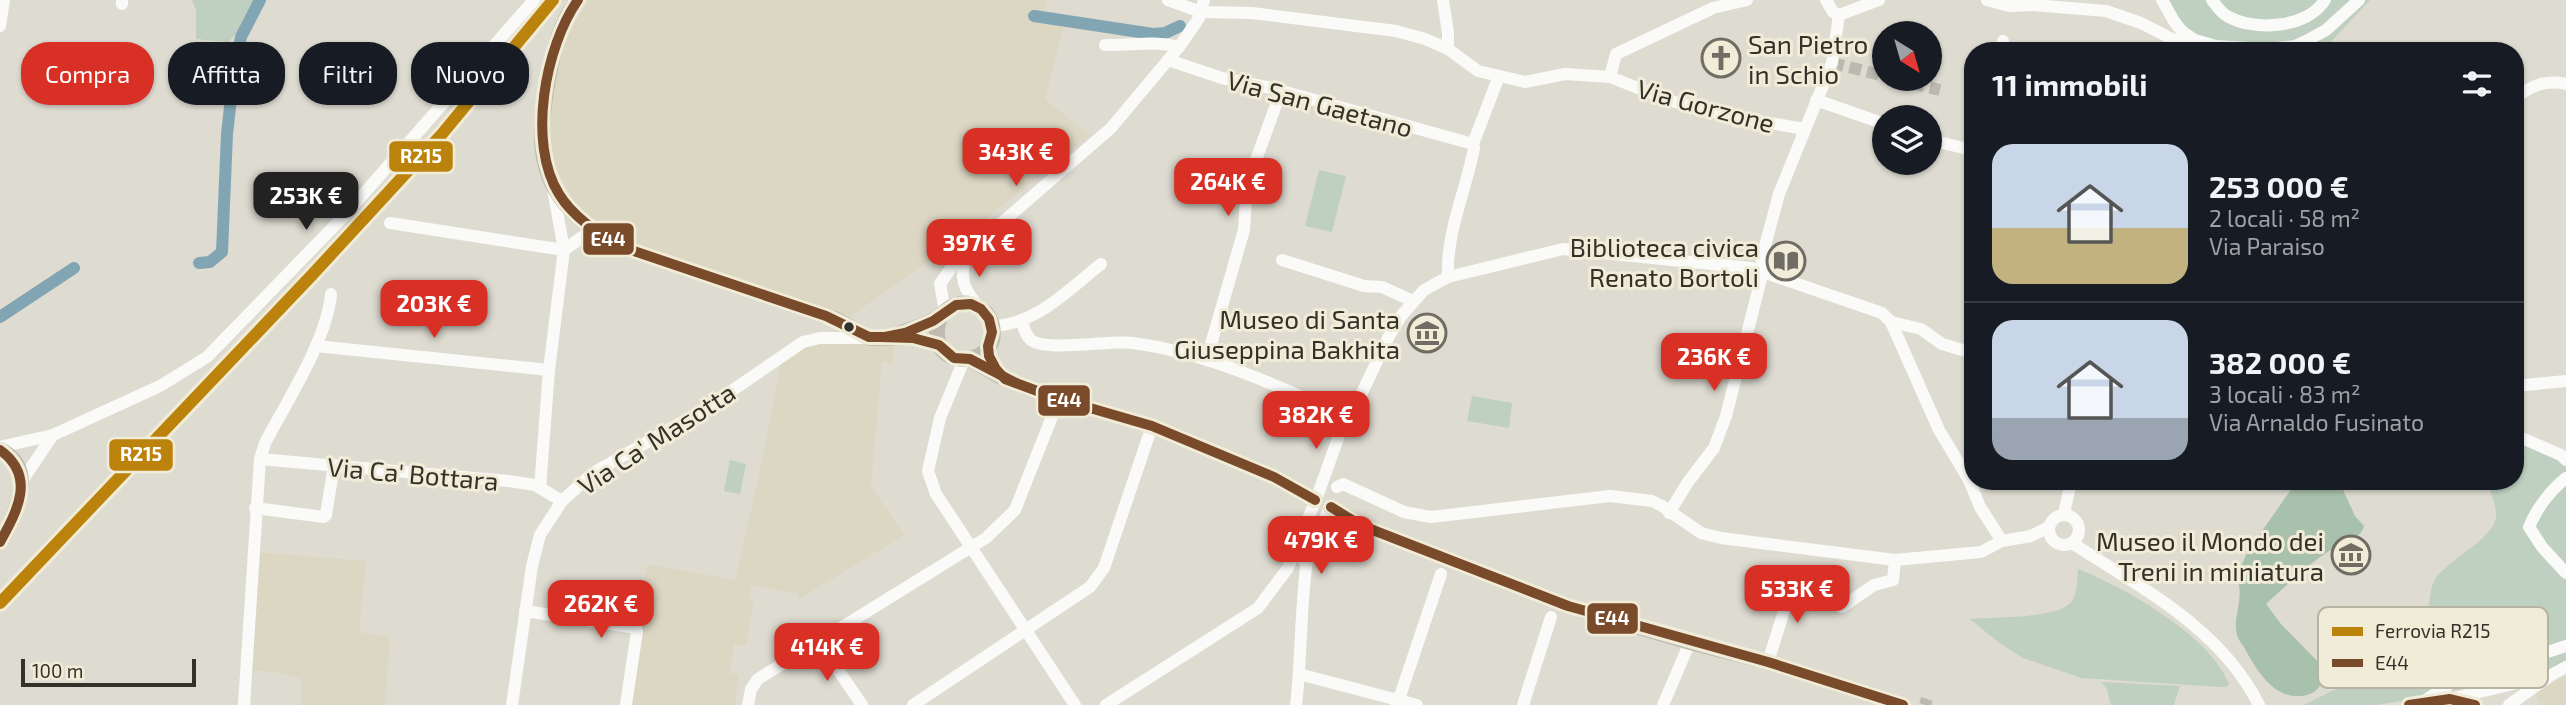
<!DOCTYPE html>
<html lang="it">
<meta charset="utf-8">
<style>
:root{--surface:#171b24;--page:#20242c;--text:#f1f3f6;--muted:#9ea1a6;--line:#363941;--accent:#d93025}
body{margin:0;font-family:"Exo 2",sans-serif;background:var(--page);color:var(--text);height:100vh;display:flex;flex-direction:column;font-size:26px;white-space:nowrap}
*{box-sizing:border-box;margin:0}
p{font-size:23px;color:var(--muted)}
.icon{flex:none;width:38px;height:38px;fill:none;stroke:currentColor;stroke-width:2;stroke-linecap:round;stroke-linejoin:round}
.map{position:relative;flex:1;overflow:hidden}
.sheet{position:absolute;left:1964px;top:42px;width:560px;height:448px;display:flex;flex-direction:column;background:var(--surface);border-radius:28px;box-shadow:0 2px 5px #0004}
.sheet>*{flex:none}
.hud{position:absolute;left:21px;top:42px;width:665px;height:63px;display:flex;gap:14px}
.needle{width:46px;rotate:143deg}
.tools{position:absolute;left:1872px;top:21px;display:grid;gap:14px}
.tools a{display:grid;place-items:center;width:70px;height:70px;border-radius:50%;background:var(--surface);box-shadow:0 2px 5px #0004;font-size:35px}
.scale{position:absolute;left:21px;bottom:18px;width:175px;box-sizing:border-box;padding-left:7px;border:4px solid #333129;border-top:0;font-size:19px;line-height:24px;white-space:nowrap;color:#333129;-webkit-text-stroke:5px #f1ecd8;paint-order:stroke}
.price{position:absolute;translate:-50% -60px;padding:0 16px;border-radius:14px;background:var(--accent);color:#fff;font-size:23px;line-height:46px;filter:drop-shadow(0 2px 4px #0008)}
.price::after{content:'';position:absolute;left:50%;top:42px;width:21px;height:16px;margin-left:-10px;background:inherit;clip-path:polygon(0 0,100% 0,50% 100%)}
.price.selected{background:#222;color:#fff}
ul{padding:0;list-style:none}
li{display:flex;align-items:center;gap:21px;height:175px;padding:0 28px}
li+li{border-top:2px solid var(--line)}
li span{display:grid;place-items:center;flex:none;width:196px;height:140px;border-radius:21px;color:#555}
li>.icon{margin-inline-start:auto}
span .icon{width:84px;height:84px;fill:#fffc;stroke-width:1}
li b{font-size:30px}
h2{display:flex;justify-content:space-between;align-items:center;height:84px;padding:0 28px;font-size:30px}
.pill{padding:0 24px;border-radius:28px;background:var(--surface);box-shadow:0 2px 5px #0004;font-size:24px;line-height:63px}
.pill.selected{background:var(--accent);color:#fff}
.map>svg:first-child{display:block}
.built{fill:#dcd7c3}
.green{fill:#bfd0c0}
.forest{fill:#a8c1ad}
.lines{fill:none;stroke-linecap:round;stroke-linejoin:round}
.canal{stroke:#82a5b3;stroke-width:12}
.minor-tunnel{stroke:#bcbaaf;stroke-width:12;stroke-dasharray:12 6;stroke-linecap:butt}
.minor{stroke:#fafaf8;stroke-width:12}
.major{stroke:#bfbbb2;stroke-width:16}
.bus-1-casing{stroke:#f1ecd8;stroke-width:16}
.bus-1{stroke:#7a4b2a;stroke-width:10}
.rail-1-casing{stroke:#f1ecd8;stroke-width:18}
.rail-1{stroke:#bc830c;stroke-width:12}
.bus-dot{fill:#333129;stroke:#f1ecd8;stroke-width:2.5}
.labels{text-anchor:middle;dominant-baseline:central;stroke-width:6;stroke-linejoin:round;paint-order:stroke}
.poi-label{font-size:26px;fill:#333129;stroke:#f1ecd8;text-anchor:end}
.street-label{font-size:26px;fill:#333129;stroke:#f1ecd8}
.key{fill:#f1ecd8;stroke:#b8b4a4;stroke-width:2}
.key-label{font-size:19px;fill:#333129}
.line-badge{stroke:#f1ecd8;stroke-width:2.5}
.badge-label{font-size:19px;text-anchor:middle;font-weight:bold;fill:#fff}
</style>
<div class="map">
<svg width="2566" height="705" viewBox="0 0 2566 705">
<rect width="100%" height="100%" fill="#dedcd1"/>
<g class="built">
<path d="M545,0h20l-121,137 -202,218 -242,253v-16l384,-406 97,-108z"/>
<path d="M589,0h458l-3,17 21,3 -20,79 45,37 -120,95 -120,86 -231,-79 -42,-32 -25,-44 -6,-33 7,-51 14,-43z"/>
<path d="M839,331l16,2 39,12 -1,19 -11,-2 -11,124 33,49 -105,64 -2,-5 -45,-9 -4,13 6,1 -8,47 -12,-2 -4,28 9,3 -4,30h-108l20,-141 88,16 26,-114 22,-114 36,-19z"/>
<path d="M254,552l112,9 -7,71 31,5 -5,68h-84v-26l-27,-7 -27,-2z"/>
<path d="M2566,675v30h-25l-6,-11z"/>
</g>
<g class="green">
<path d="M192,0h66l-13,24 -17,18 -32,-3v-29z"/>
<path d="M2161,0h209l-43,46 -9,5h-119z"/>
<path d="M1319,170l27,6 -14,56 -27,-6z"/>
<path d="M1472,396l40,7 -3,25 -42,-7z"/>
<path d="M2515,439l41,20 10,8v193l-13,8 -128,29 -49,8h-72l96,-48c1,-14 1,-25 13,-34 5,-4 9,-3 13,-9 6,-11 2,-25 10,-36 13,-20 63,-41 60,-65 -1,-11 -6,-22 -9,-32h28z"/>
<path d="M730,460l16,4 -6,30 -16,-3z"/>
<path d="M2078,569c46,18 133,67 151,115l-3,3h-6l-139,-9 -58,-20 -25,-16 -28,-23c22,-2 90,0 102,-18 6,-8 5,-23 6,-32z"/>
<path d="M2102,682l78,4 -6,19h-63l-4,-15z"/>
</g>
<path class="forest" d="M2297,481h42l16,35 9,10c-3,13 -19,16 -30,22 -25,15 -47,37 -68,56l15,20 43,44c0,10 -3,22 -14,26 -32,11 -52,-21 -65,-45 -2,-4 -7,-9 -8,-14 -5,-19 9,-39 -1,-58l12,-26z"/>
<g class="lines">
<g class="canal">
<path d="M1034,16l119,18 12,-1 15,-7"/>
<path d="M199,263l11,-1 12,-10 5,-118 6,-53 8,-44 19,-37"/>
<path d="M0,317l74,-49"/>
</g>
<g class="minor-tunnel">
<path d="M1832,63l53,13"/>
<path d="M1895,79l45,11"/>
<path d="M1925,705l2,-6"/>
</g>
<g class="minor">
<path d="M1168,0l33,12 51,1 144,18 29,8 23,10 30,22 47,11 40,-8 45,3 6,-23 97,-46 34,-8"/>
<path d="M1443,0l5,33v16"/>
<path d="M1826,0l7,12 6,3"/>
<path d="M1987,0l22,6 24,-1 73,6 35,12 33,17h21l21,6 50,3 29,-3 11,-5 20,-11 33,-30"/>
<path d="M2162,0c10,16 13,29 30,38"/>
<path d="M2212,0c4,5 9,13 15,16 27,16 81,12 98,-16"/>
<path d="M122,4v-4"/>
<path d="M1839,15l40,-15"/>
<path d="M0,26l4,-26"/>
<path d="M1105,45c26,1 48,-5 74,2"/>
<path d="M2000,51l3,-10"/>
<path d="M1168,60l54,18 49,10 202,56"/>
<path d="M1610,77l61,24 60,15 73,13"/>
<path d="M2515,98c16,-12 31,-19 51,-14"/>
<path d="M1816,100l69,24"/>
<path d="M1930,140l42,10"/>
<path d="M390,223l174,27 -11,-61"/>
<path d="M965,252c-4,29 -4,35 16,57"/>
<path d="M1282,260l82,26 18,1 31,14"/>
<path d="M1448,277c-2,-45 18,-86 26,-129l-1,-4 26,-68"/>
<path d="M945,311l-5,-27 13,-19 158,-137 68,-81 20,-29 5,-18"/>
<path d="M1022,322c2,7 4,14 9,18 14,12 80,0 102,3 75,10 144,43 213,73"/>
<path d="M1891,322l30,7 21,15 30,9"/>
<path d="M992,326c44,-1 76,-36 109,-62"/>
<path d="M316,346l233,24"/>
<path d="M1207,358l37,-128 3,-45 34,-94"/>
<path d="M964,360l-24,58 -12,53 8,23 139,211"/>
<path d="M2515,386l51,-5"/>
<path d="M2515,435l46,20 5,5"/>
<path d="M0,447l53,-12 107,-49 47,-29 138,-142 189,-215"/>
<path d="M260,459l248,22 27,4 27,16"/>
<path d="M2566,478c-17,14 -28,28 -37,49l13,20 24,26"/>
<path d="M22,481l31,-46"/>
<path d="M1337,487l6,-3 61,28 27,5 179,-21 42,5 10,5 39,27 20,5 174,22 86,-8 21,-11 29,-5 18,-9"/>
<path d="M540,488l9,-118 15,-120 28,-20"/>
<path d="M1317,497l29,-81 14,-19 28,-59 13,-22 23,-26 24,-13 115,-28 188,19 131,45 9,9 48,108 30,50 11,27 22,34"/>
<path d="M255,508l69,9 2,-2 8,-50"/>
<path d="M1669,513l19,-31 26,-34 12,-32 35,-137 1,-22 17,-63 53,-131 7,-48"/>
<path d="M2064,514l7,-33"/>
<circle cx="2064" cy="530" r="15"/>
<path d="M2072,543c69,45 149,85 187,162"/>
<path d="M1303,560l26,-50"/>
<path d="M525,611l111,17 1,3 -11,74"/>
<path d="M819,642l43,63"/>
<path d="M1768,662l22,-70 52,15 32,-22 19,-5 2,-20"/>
<path d="M1299,674l118,31"/>
<path d="M2450,699l101,-24"/>
<path d="M2421,703l29,-19 116,-38"/>
<path d="M244,705l16,-246 5,-16c22,-42 62,-103 66,-149"/>
<path d="M512,705l20,-139 8,-31 22,-34 31,-28 112,-64 98,-67 17,-4h50"/>
<path d="M748,705l3,-16 7,-10 228,-141 29,-28 44,-111"/>
<path d="M913,705l177,-118 14,-19 48,-142"/>
<path d="M1106,705l152,-97 30,-40 26,-64"/>
<path d="M1296,705c6,-51 4,-102 12,-152"/>
<path d="M1397,705l44,-131"/>
<path d="M1523,705l28,-88"/>
<path d="M1663,705l27,-63"/>
<path d="M2509,705l42,-30 15,-8"/>
</g>
<g class="major">
<path d="M578,0c-18,23 -25,51 -30,80 -16,82 -3,123 71,166l216,73 35,19h43l26,7"/>
<path d="M896,335c13,-5 28,-9 41,-17 6,-3 9,-9 17,-12 15,-7 35,3 38,20 9,46 -72,45 -52,-9"/>
<path d="M970,359l35,20 54,20 93,27 122,51 41,23"/>
<path d="M0,450c38,19 16,65 0,92"/>
<path d="M1331,507l29,18 208,81 122,36 78,20 135,43"/>
</g>
<defs>
<g id="bus-1">
<path d="M578,0c-33,47 -51,143 -19,194 14,23 38,38 60,52l207,70 43,21h16l20,-4 28,-12 23,-16 15,-1 10,5 8,10 3,13 -4,14 1,10 7,13 9,10 54,20 93,27 122,51 41,23"/>
<path d="M881,337l32,1 26,7 15,13 16,1 46,24"/>
<path d="M0,450c36,26 18,60 0,92"/>
<path d="M1331,507l29,18 208,81 200,56 135,43"/>
<path d="M2409,705l41,-6 25,6"/>
</g>
</defs>
<use href="#bus-1" class="bus-1-casing"/>
<use href="#bus-1" class="bus-1"/>
<defs>
<path id="rail-1" d="M0,603l312,-328 130,-141 111,-134"/>
</defs>
<use href="#rail-1" class="rail-1-casing"/>
<use href="#rail-1" class="rail-1"/>
</g>
<defs>
<symbol id="church-ring" viewBox="-11 -11 22 22"><circle r="9.5" fill="#f1ecd8" stroke="#6f6d64" stroke-width="1.5"/><path d="M-1.2-6h2.4v3.5h3.3v2.4h-3.3V6h-2.4V-.1h-3.3v-2.4h3.3Z" fill="#6f6d64"/></symbol>
<symbol id="library-ring" viewBox="-11 -11 22 22"><circle r="9.5" fill="#f1ecd8" stroke="#6f6d64" stroke-width="1.5"/><path d="M-6-4Q-3-5.5-.7-3.5V5Q-3 3-6 4ZM6-4Q3-5.5 .7-3.5V5Q3 3 6 4Z" fill="#6f6d64"/></symbol>
<symbol id="museum-ring" viewBox="-11 -11 22 22"><circle r="9.5" fill="#f1ecd8" stroke="#6f6d64" stroke-width="1.5"/><path d="M0-6L6-3V-2H-6V-3ZM-5-1h2V3h-2ZM-1-1h2V3h-2ZM3-1h2V3H3ZM-6 4H6V6H-6Z" fill="#6f6d64"/></symbol>
</defs>
<g fill-rule="evenodd">
<use href="#church-ring" x="1699" y="36" width="44" height="44"/>
<use href="#library-ring" x="1764" y="239" width="44" height="44"/>
<use href="#museum-ring" x="1405" y="311" width="44" height="44"/>
<use href="#museum-ring" x="2329" y="533" width="44" height="44"/>
</g>
<circle class="bus-dot" cx="849" cy="327" r="6"/>
<g class="labels">
<g class="poi-label">
<text x="1748" y="43" text-anchor="start">San Pietro<tspan x="1748" dy="30">in Schio</tspan></text>
<text x="1759" y="246">Biblioteca civica<tspan x="1759" dy="30">Renato Bortoli</tspan></text>
<text x="1400" y="318">Museo di Santa<tspan x="1400" dy="30">Giuseppina Bakhita</tspan></text>
<text x="2324" y="540">Museo il Mondo dei<tspan x="2324" dy="30">Treni in miniatura</tspan></text>
</g>
<g class="street-label">
<text transform="translate(1320 103) rotate(15)">Via San Gaetano</text>
<text transform="translate(1706 105) rotate(15)">Via Gorzone</text>
<text transform="translate(656 438) rotate(-33)">Via Ca' Masotta</text>
<text transform="translate(413 473) rotate(5)">Via Ca' Bottara</text>
</g>
</g>
<rect x="2318" y="607" width="230" height="81" rx="10" class="key"/>
<rect x="2332" y="627" width="31" height="9" fill="#bc830c"/>
<rect x="2332" y="659" width="31" height="8" fill="#7a4b2a"/>
<g class="key-label">
<text x="2375" y="638">Ferrovia R215</text>
<text x="2375" y="670">E44</text>
</g>
<g class="line-badge">
<rect x="388" y="140" width="66" height="33" rx="7" fill="#bc830c"/>
<rect x="582" y="222" width="53" height="34" rx="7" fill="#7a4b2a"/>
<rect x="1037" y="384" width="54" height="33" rx="7" fill="#7a4b2a"/>
<rect x="108" y="438" width="66" height="34" rx="7" fill="#bc830c"/>
<rect x="1586" y="602" width="53" height="33" rx="7" fill="#7a4b2a"/>
</g>
<g class="badge-label">
<text x="421" y="163">R215</text>
<text x="608" y="246">E44</text>
<text x="1064" y="407">E44</text>
<text x="141" y="461">R215</text>
<text x="1612" y="625">E44</text>
</g>
</svg>
<div class="tools">
<a><svg class="needle" viewBox="-14 -14 28 28"><path d="M0-13l5 13h-10z" fill="#e53935"/><path d="M0 13l5-13h-10z" fill="#9ea1a6"/></svg></a>
<a><svg class="icon" aria-label="layers" viewBox="0 0 24 24"><path d="M12 4l9 5-9 5-9-5zM3 14l9 5 9-5"/></svg></a>
</div>
<div class="scale">100 m</div>
<b class="price" style="left:1016px;top:188px">343K €</b>
<b class="price" style="left:1228px;top:218px">264K €</b>
<b class="price selected" style="left:306px;top:232px">253K €</b>
<b class="price" style="left:979px;top:279px">397K €</b>
<b class="price" style="left:434px;top:340px">203K €</b>
<b class="price" style="left:1714px;top:393px">236K €</b>
<b class="price" style="left:1316px;top:451px">382K €</b>
<b class="price" style="left:1321px;top:576px">479K €</b>
<b class="price" style="left:1797px;top:625px">533K €</b>
<b class="price" style="left:601px;top:640px">262K €</b>
<b class="price" style="left:827px;top:683px">414K €</b>
<div class="hud">
<a class="pill selected">Compra</a>
<a class="pill">Affitta</a>
<a class="pill">Filtri</a>
<a class="pill">Nuovo</a>
</div>
<section class="sheet">
<h2>11 immobili<svg class="icon" aria-label="filters" viewBox="0 0 24 24"><path d="M4 7h16M4 17h16"/><circle cx="9" cy="7" r="2"/><circle cx="15" cy="17" r="2"/></svg></h2>
<ul>
<li><span style="background:linear-gradient(#c9d6e8 60%,#c2b280 0)"><svg class="icon" aria-label="home" viewBox="0 0 24 24"><path d="M3 11l9-7 9 7M6 9v11h12V9"/></svg></span><div><b>253 000 €</b><p>2 locali · 58 m²</p><p>Via Paraiso</p></div></li>
<li><span style="background:linear-gradient(#c9d6e8 70%,#9aa5b1 0)"><svg class="icon" aria-label="home" viewBox="0 0 24 24"><path d="M3 11l9-7 9 7M6 9v11h12V9"/></svg></span><div><b>382 000 €</b><p>3 locali · 83 m²</p><p>Via Arnaldo Fusinato</p></div></li>
</ul>
</section>
</div>
